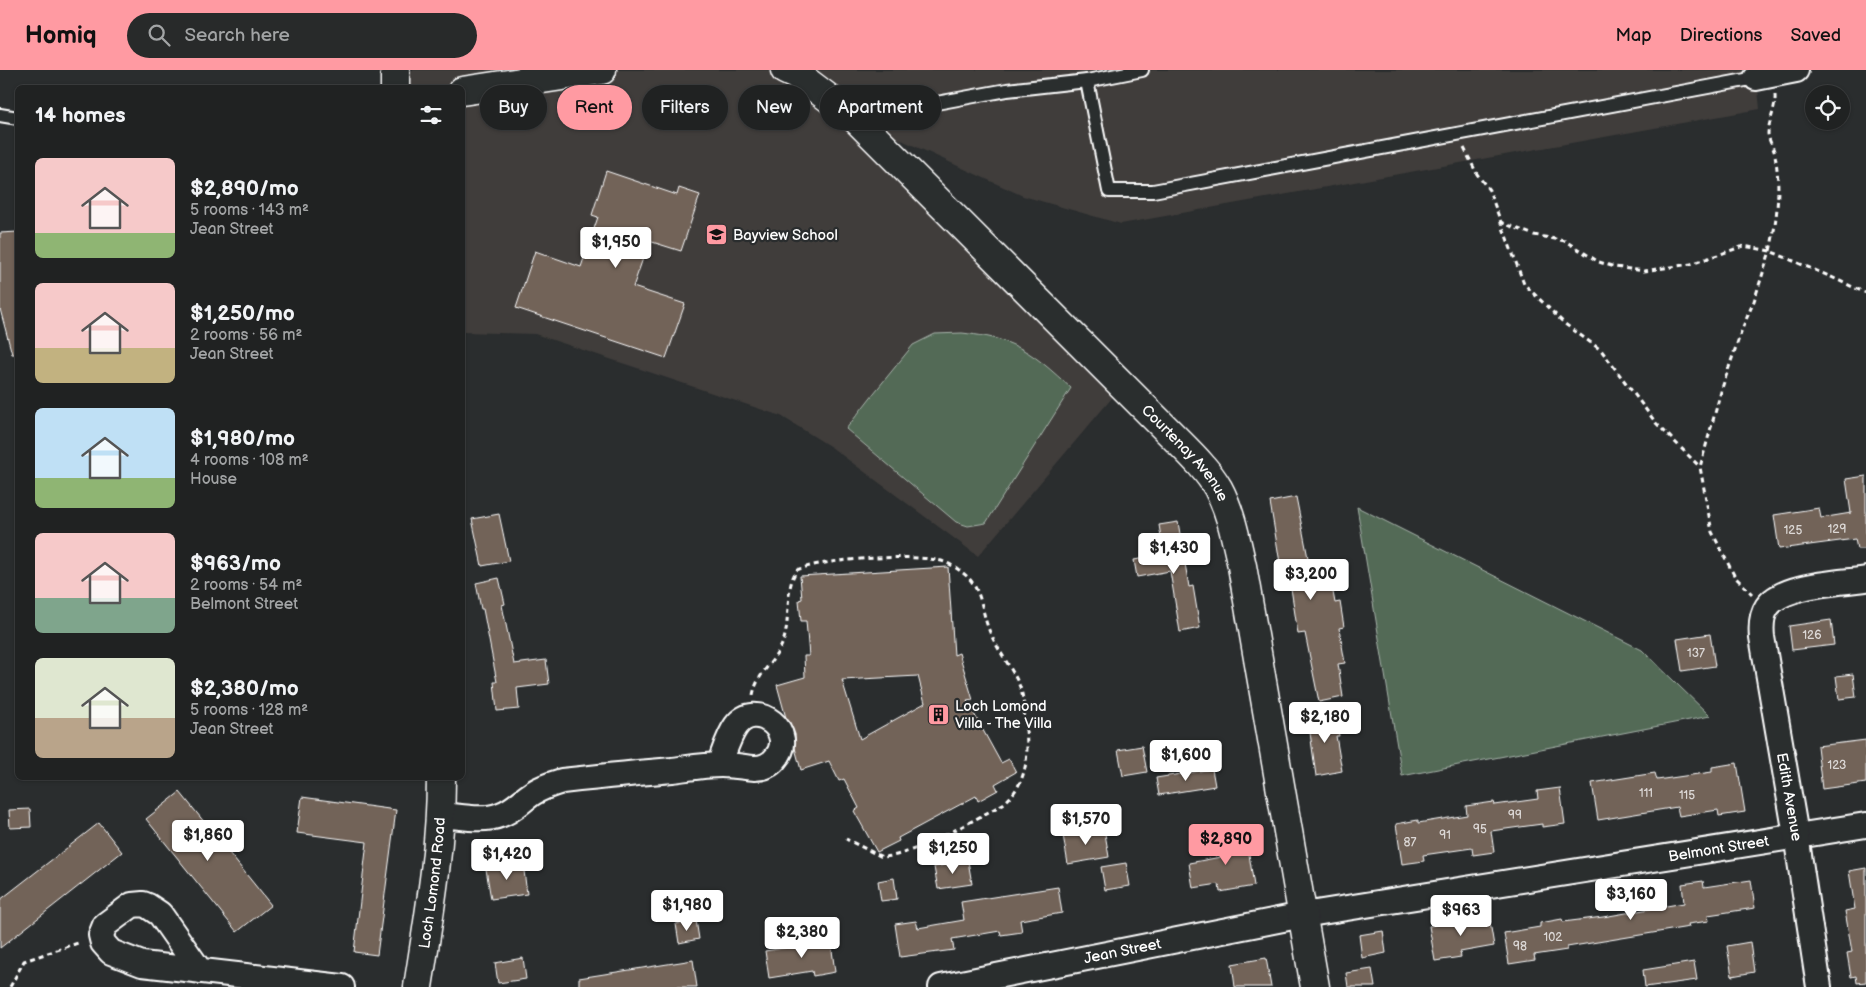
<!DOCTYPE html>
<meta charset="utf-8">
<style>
:root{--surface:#202222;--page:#282a2a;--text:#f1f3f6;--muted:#a2a4a5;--line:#3d3f40;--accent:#ff9aa2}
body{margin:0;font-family:"Balsamiq Sans",sans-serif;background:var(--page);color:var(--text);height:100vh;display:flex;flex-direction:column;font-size:19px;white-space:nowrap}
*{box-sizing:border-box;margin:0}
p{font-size:16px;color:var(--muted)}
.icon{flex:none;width:28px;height:28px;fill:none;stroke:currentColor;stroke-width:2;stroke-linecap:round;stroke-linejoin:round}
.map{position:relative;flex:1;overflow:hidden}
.side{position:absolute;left:15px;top:15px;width:450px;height:695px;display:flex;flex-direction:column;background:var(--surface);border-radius:8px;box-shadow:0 1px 4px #0004,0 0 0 1px var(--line)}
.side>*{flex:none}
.top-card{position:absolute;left:480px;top:15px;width:475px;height:45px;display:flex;gap:10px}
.tools{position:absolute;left:1805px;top:15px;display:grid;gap:10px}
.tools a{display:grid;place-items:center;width:45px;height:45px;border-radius:50%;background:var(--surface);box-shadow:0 1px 4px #0004,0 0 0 1px var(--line);font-size:25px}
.price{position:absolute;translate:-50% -42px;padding:0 11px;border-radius:5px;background:#fff;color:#222;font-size:16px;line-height:32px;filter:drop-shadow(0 1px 2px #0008)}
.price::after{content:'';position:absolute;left:50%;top:30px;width:15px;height:11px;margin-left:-8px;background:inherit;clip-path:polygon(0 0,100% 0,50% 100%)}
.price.on{background:var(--accent);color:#111}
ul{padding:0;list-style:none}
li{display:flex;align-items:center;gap:15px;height:125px;padding:0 20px}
li span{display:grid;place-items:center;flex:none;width:140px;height:100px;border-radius:8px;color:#555}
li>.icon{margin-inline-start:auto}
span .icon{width:60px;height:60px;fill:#fffc;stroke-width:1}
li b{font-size:21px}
h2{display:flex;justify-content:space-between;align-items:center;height:60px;padding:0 20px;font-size:21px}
.chip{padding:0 18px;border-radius:22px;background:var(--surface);box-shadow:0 1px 4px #0004,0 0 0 1px var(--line);font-size:18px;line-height:45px}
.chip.on{background:var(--accent);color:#111}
header{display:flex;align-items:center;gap:30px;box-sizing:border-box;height:70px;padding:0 25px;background:var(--accent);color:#111}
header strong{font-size:24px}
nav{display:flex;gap:28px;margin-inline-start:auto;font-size:18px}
.search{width:350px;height:45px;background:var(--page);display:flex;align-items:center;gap:12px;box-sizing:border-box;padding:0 18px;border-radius:28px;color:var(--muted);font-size:19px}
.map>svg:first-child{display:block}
.built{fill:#403d3b}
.green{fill:#526a57;stroke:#a8b4ab}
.building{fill:#726359;stroke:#fff;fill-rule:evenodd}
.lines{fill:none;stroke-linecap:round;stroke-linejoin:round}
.service-casing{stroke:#fff;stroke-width:16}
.minor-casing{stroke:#fff;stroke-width:28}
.tertiary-casing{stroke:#fff;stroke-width:31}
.secondary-casing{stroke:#fff;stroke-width:31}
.path{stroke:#fff;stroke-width:3;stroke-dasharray:5 4;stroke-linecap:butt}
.service{stroke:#2a2d2e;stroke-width:12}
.minor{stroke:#2a2d2e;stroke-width:24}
.tertiary{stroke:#2a2d2e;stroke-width:28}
.secondary{stroke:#2a2d2e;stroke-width:28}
.labels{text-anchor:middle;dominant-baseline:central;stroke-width:4.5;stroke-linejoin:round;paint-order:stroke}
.number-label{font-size:12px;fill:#dcd8d6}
.poi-label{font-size:15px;fill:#fff;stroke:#2a2d2e;text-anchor:start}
.street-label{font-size:15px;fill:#fff;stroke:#2a2d2e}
</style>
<header>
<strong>Homiq</strong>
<div class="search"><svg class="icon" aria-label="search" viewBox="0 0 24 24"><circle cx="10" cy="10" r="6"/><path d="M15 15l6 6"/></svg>Search here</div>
<nav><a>Map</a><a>Directions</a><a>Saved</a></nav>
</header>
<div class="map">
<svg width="1866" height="917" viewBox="0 0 1866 917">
<rect width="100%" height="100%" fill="#2a2d2e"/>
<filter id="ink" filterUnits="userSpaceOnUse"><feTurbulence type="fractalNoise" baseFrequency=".02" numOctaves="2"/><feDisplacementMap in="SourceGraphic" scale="10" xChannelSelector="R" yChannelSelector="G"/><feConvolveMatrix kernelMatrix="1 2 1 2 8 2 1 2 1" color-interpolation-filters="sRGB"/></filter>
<g filter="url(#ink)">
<path class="built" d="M395,0h1361l4,39 -639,115 -98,-28 -167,-77 267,266 -145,171 -147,-109 -50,-31 -246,-82 -72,-2 -1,-244h-67z"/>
<g class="green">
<path d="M962,263c17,2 33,4 49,11 23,9 42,28 60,44l-85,135 -18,3 -12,-4 -110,-93 28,-36 39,-48 22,-11z"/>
<path d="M1357,437l285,143 68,66 -308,60z"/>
</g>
<g class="building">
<path d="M606,101l71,24 2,-7 21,7 -19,56 -32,-10 -16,46 52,17 -19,54 -150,-50 19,-57 46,16 17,-50 -6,-2z"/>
<path d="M18,162v122h-6l-12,-45v-76z"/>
<path d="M1866,406v73h-9l-2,-10 -76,10 -5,-34 45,-7 2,10 30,-5 -5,-34z"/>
<path d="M1296,427l14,71 18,-3 7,38 5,-1 4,25 -5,1 6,35 -7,1 5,33 -24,5 -14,-69 -7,1 -11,-72 -7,1 -10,-61z"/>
<path d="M499,444l10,47 -27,5 -10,-47z"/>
<path d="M1178,452l11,65 4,-1 7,42 -20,4 -10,-61 -33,6 -3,-17 30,-5 -5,-30z"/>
<path d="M948,497l6,88 5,-2 14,47 -6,1 34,62 8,-4 7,13 -21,12 3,6 -20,11 -2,-5 -78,42 1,3 -22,11 -23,-41 5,-3 -15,-29 -5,2 -10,-20 -28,9 -6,-22v-14l-9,-16 -9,-33 28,-8 -1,-21h5l-3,-35h-5l-2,-21 3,-1 -2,-23zM918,606l7,27 -65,36 -18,-59z"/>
<path d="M499,508l6,26 -3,1 12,59 32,-4 3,24 -32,4 2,21 -22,2 -3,-29h3l-14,-73h-2l-5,-26z"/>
<path d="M1831,550l3,25 -42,5 -3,-24z"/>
<path d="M1710,564l5,32 -33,5 -5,-32z"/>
<path d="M1853,604l3,23 -17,2 -3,-23z"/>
<path d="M1335,643l4,23h-3l6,35 -26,5 -8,-58z"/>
<path d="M1866,670v43l-44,6 -5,-43z"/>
<path d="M1142,676l5,26 -24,4 -5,-26z"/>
<path d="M1737,693l8,49 -26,4 -1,-6 -39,6 -2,-9 -79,13 -6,-37 63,-10 2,7 55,-8v-5z"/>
<path d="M1212,699l3,17 -56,9 -3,-17z"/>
<path d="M1560,718l5,36 -23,3v-3l-51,7 3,21 -21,3 -1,-7 -49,7 1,6 -22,3 -6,-40 22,-4v3l49,-8 -1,-9 28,-4 1,3 43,-6 -1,-8z"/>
<path d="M180,722l91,113 -34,27 -91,-113z"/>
<path d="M302,727l94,13 -19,145 -23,-3 13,-110 -70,-9z"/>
<path d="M30,739l1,18 -21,1 -1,-18z"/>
<path d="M99,753l23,29 -122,96v-48z"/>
<path d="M1104,758l5,29 -41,7 -5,-29z"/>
<path d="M1245,759l9,57 -34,6 -1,-8 -26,4 -4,-25 37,-7 -3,-23z"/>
<path d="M968,791l4,23 -34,5 -4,-22z"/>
<path d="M523,793l4,31 -36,5 -5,-30z"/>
<path d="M1126,793l4,23 -25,4 -4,-23z"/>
<path d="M1866,798v114l-9,1 -1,-7 -5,1 -4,-24 5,-1 -7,-41 10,-2 -6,-38z"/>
<path d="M894,808l3,21 -16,2 -3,-20z"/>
<path d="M1751,810l4,28 -47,7 1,6 -21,3 1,3 -122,20v3l-33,5 1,5 -26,4 -5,-31 36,-6v-4l22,-4 1,3 40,-5 81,-14 -2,-19 21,-3 1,6z"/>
<path d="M1058,817l4,26 -42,7 2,12 -21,3 -1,-4 -48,8 2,11 -54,7 -5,-33 21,-3 2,7 46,-8 -3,-18z"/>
<path d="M1489,846l5,30 -34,6 1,5 -26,4 -6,-35z"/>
<path d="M696,850l3,19 -20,4 -3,-19z"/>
<path d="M1383,861l3,22 -24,5 -3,-23z"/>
<path d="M830,866l5,36 -22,4 -1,-5 -43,7 -4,-27 43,-7 -1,-4z"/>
<path d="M1750,872l4,30 -22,4 -5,-30z"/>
<path d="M523,888l3,21 -28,4 -3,-20z"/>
<path d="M1266,888l5,29h-36l-3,-23z"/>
<path d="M693,890l4,27h-118v-9z"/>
<path d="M1694,892l3,18 -52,7 -2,-17z"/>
<path d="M1372,899l3,18h-27l-2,-14z"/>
</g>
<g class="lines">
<defs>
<g id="service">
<path d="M1087,11l22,110h44l603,-113v-5"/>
<path d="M0,45l18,3"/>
<path d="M855,48l152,-28 80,-9 55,-11"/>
</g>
<g id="minor">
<path d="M1756,8l40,-8"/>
<path d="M441,745c18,1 42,7 59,0 13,-4 22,-15 33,-22 9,-6 19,-9 29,-12 36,-4 73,-8 110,-11 16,-2 33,-5 49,-5 11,0 23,2 34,3 8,0 15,-3 20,-9 24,-26 -19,-61 -39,-33 -8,11 -12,27 -17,39"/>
<path d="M200,901l-40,-57 -12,-8 -5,-2 -11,1 -27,20 -4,10 2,8 8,9 31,12 200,23"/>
<path id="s1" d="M941,917l362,-72 563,-90"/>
<path d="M1819,917l-23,-152 -34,-198c-1,-10 -1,-21 5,-30 15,-23 73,-24 99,-28"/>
</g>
<g id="tertiary">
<path id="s2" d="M785,0l17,8 53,40 325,325c14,14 28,28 38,45 13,24 18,52 24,78l73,421"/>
<path d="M462,21l140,-21"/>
</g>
<g id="secondary">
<path d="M395,18v-18"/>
<path id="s3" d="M418,917c11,-71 23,-138 23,-209"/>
</g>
</defs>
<use href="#service" class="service-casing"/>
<use href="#minor" class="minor-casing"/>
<use href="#tertiary" class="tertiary-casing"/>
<use href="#secondary" class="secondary-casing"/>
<g class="path">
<path d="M1775,25c1,14 -6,25 -7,38 0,7 6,15 7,22 6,33 2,64 -5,96l59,25 37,17"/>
<path d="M1464,78l13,26 12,16 35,94 41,40 36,26 55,73 44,44"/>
<path d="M1500,152l34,13 31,6 34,21 16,5 29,4 47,-7 53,-18 26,5 -16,50 -12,28 -20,59 -22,79 12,65 23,45 17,17"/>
<path d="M753,625c4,-22 23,-34 30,-53 8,-21 1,-54 14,-72 25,-11 111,-16 139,-10 10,1 19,7 27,13 19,14 18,37 26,57 8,20 23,37 31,57 4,11 4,23 5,34 4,32 4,61 -22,83 -22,12 -103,59 -123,52l-34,-17"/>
<path d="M10,917l14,-26 57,-19"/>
</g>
<use href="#service" class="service"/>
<use href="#minor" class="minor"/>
<use href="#tertiary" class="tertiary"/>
<use href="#secondary" class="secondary"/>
</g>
</g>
<defs>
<symbol id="school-square" viewBox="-11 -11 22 22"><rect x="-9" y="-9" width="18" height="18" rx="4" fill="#ff9aa2" stroke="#2a2d2e"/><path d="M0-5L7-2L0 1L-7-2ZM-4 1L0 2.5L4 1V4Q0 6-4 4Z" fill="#111"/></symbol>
<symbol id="building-square" viewBox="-11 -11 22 22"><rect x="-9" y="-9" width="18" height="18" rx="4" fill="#ff9aa2" stroke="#2a2d2e"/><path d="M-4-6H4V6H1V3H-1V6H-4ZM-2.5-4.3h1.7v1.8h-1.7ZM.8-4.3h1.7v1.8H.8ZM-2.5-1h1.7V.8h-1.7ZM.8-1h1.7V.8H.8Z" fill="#111"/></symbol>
</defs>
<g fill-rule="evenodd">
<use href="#school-square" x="704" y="152" width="25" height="25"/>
<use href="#building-square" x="926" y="632" width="25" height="25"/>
</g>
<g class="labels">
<g class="number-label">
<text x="1837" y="459">129</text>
<text x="1793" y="460">125</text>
<text x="1812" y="565">126</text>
<text x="1696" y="583">137</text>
<text x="1837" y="695">123</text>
<text x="1646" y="723">111</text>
<text x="1687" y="725">115</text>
<text x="1515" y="745">99</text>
<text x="1480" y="759">95</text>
<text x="1445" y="765">91</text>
<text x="1410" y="772">87</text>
<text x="1553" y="867">102</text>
<text x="1520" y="876">98</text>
</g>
<g class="poi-label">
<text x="733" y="165">Bayview School</text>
<text x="955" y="636">Loch Lomond<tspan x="955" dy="17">Villa - The Villa</tspan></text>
</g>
<g class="street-label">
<text stroke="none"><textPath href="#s2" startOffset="556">Courtenay Avenue</textPath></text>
<text transform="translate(1789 727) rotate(80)">Edith Avenue</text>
<text stroke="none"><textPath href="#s1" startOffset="790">Belmont Street</textPath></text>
<text stroke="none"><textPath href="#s3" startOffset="105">Loch Lomond Road</textPath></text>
<text stroke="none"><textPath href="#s1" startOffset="185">Jean Street</textPath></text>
</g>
</g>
</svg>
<div class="tools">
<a><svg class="icon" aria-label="locate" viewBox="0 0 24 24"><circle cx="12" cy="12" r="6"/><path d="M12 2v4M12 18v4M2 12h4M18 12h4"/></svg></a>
</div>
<b class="price" style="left:616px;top:199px">$1,950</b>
<b class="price" style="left:1174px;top:505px">$1,430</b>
<b class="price" style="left:1311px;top:531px">$3,200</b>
<b class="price" style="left:1325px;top:674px">$2,180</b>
<b class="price" style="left:1186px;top:712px">$1,600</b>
<b class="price" style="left:1086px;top:776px">$1,570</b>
<b class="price" style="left:208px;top:792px">$1,860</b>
<b class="price on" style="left:1226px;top:796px">$2,890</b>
<b class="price" style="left:953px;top:805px">$1,250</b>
<b class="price" style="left:507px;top:811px">$1,420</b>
<b class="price" style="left:1631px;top:851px">$3,160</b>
<b class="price" style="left:687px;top:862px">$1,980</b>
<b class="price" style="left:1461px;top:867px">$963</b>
<b class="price" style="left:802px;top:889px">$2,380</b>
<div class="top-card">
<a class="chip">Buy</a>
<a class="chip on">Rent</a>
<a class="chip">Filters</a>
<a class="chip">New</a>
<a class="chip">Apartment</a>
</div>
<section class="side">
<h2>14 homes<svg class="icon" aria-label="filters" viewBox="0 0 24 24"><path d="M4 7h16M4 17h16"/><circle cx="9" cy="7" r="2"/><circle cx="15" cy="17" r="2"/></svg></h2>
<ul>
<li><span style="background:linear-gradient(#f6c9c9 75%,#8fb573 0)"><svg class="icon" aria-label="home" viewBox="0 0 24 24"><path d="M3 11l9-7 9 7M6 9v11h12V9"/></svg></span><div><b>$2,890/mo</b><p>5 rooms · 143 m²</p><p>Jean Street</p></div></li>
<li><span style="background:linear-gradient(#f6c9c9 65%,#c2b280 0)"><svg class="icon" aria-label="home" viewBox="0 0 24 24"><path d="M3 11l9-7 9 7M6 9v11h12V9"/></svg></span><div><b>$1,250/mo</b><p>2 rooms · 56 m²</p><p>Jean Street</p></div></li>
<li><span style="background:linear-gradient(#bfe0f5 70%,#8fb573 0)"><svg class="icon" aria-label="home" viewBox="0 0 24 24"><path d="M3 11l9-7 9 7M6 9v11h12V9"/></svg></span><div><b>$1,980/mo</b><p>4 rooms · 108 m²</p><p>House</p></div></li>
<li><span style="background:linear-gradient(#f6c9c9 65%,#7fa58c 0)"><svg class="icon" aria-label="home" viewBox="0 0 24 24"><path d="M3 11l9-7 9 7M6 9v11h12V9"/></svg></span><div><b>$963/mo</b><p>2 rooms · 54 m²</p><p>Belmont Street</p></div></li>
<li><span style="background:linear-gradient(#dfe7d0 60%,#b9a48a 0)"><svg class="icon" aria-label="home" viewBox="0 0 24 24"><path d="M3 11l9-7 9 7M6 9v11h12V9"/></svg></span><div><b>$2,380/mo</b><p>5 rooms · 128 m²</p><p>Jean Street</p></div></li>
</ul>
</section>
</div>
